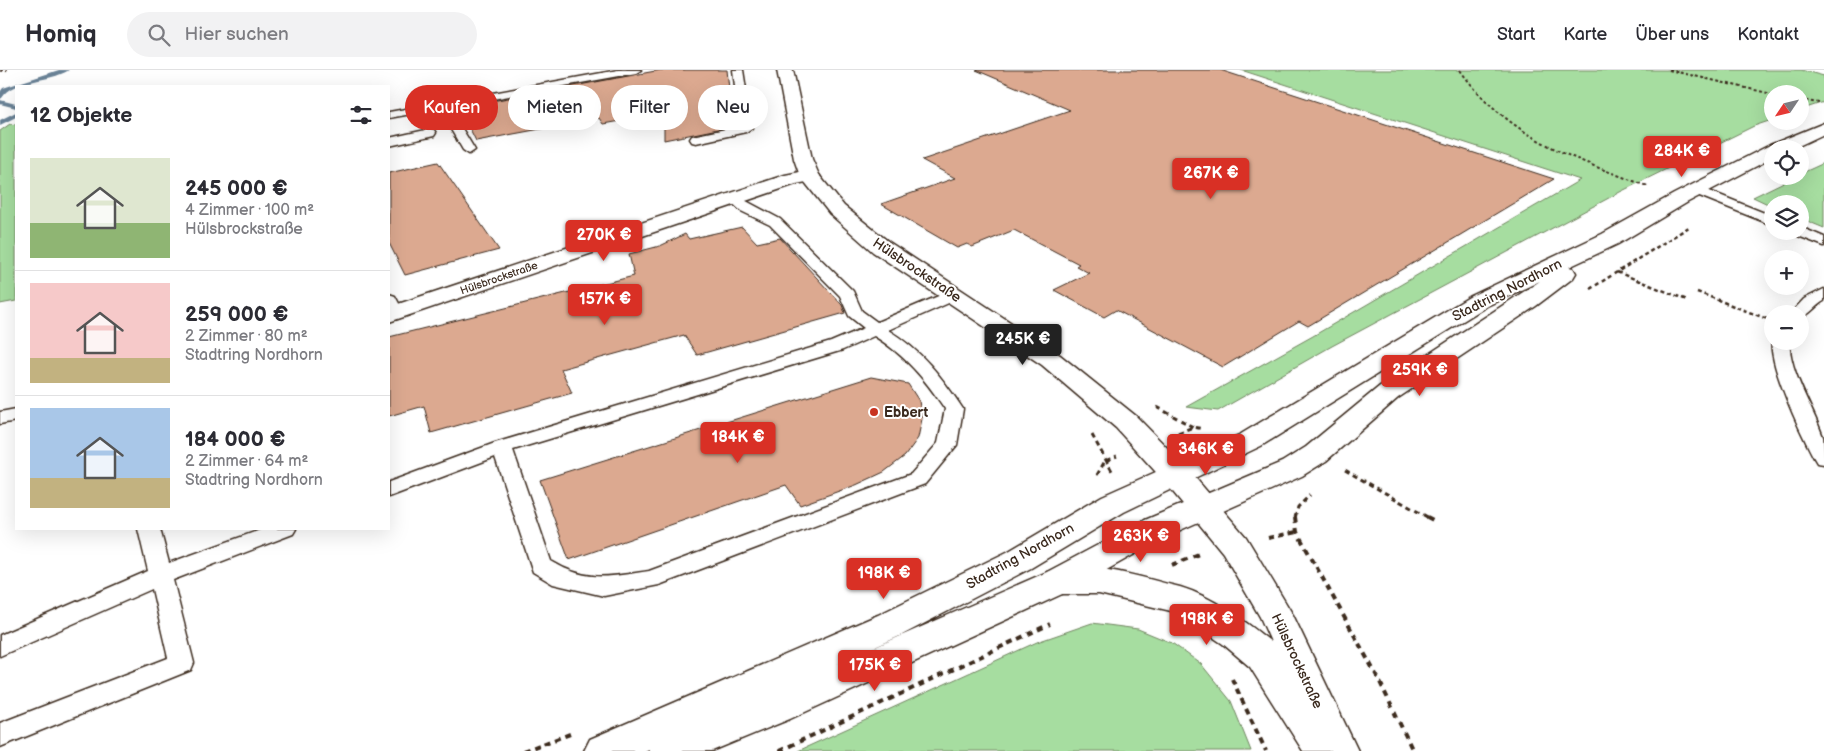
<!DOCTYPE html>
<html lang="de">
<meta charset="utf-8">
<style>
:root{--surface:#fff;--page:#f2f2f3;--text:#2b2b33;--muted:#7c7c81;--line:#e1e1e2;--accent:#d93025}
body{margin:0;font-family:"Balsamiq Sans",sans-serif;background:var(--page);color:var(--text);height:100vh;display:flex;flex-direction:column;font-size:19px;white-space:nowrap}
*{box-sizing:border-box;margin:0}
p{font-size:16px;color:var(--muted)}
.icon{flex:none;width:28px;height:28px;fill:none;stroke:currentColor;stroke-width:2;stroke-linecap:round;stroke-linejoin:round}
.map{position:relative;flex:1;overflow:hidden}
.side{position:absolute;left:15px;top:15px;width:375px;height:445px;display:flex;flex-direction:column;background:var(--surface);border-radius:0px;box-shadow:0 5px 20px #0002}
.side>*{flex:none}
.top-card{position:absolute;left:405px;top:15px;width:475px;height:45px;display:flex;gap:10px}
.needle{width:32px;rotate:235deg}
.tools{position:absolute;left:1764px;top:15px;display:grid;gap:10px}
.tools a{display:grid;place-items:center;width:45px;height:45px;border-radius:50%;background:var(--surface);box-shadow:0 5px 20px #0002;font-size:25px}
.price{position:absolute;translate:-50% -42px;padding:0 11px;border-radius:5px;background:var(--accent);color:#fff;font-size:16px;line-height:32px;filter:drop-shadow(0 1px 2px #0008)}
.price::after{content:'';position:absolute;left:50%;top:30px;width:15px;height:11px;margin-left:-8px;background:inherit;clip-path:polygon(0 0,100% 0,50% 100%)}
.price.on{background:#222;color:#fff}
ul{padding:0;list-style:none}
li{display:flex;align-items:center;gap:15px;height:125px;padding:0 15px}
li+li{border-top:1px solid var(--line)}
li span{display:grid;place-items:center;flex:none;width:140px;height:100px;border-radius:0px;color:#555}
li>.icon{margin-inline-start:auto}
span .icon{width:60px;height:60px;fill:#fffc;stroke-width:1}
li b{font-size:21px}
h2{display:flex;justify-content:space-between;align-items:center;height:60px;padding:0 15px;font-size:21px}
.chip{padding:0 18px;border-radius:22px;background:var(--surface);box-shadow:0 5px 20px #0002;font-size:18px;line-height:45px}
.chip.on{background:var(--accent);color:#fff}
header{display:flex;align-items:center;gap:30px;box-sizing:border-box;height:70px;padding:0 25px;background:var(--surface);border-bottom:1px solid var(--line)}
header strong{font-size:24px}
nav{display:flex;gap:28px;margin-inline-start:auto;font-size:18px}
.search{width:350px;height:45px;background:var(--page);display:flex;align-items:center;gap:12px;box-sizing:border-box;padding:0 18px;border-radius:28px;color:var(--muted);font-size:19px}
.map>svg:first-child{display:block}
.green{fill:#a6dda0;stroke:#70845f}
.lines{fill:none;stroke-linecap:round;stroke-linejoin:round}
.stream{fill:#6a8397;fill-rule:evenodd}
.building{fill:#dca990;stroke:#3b2a1e}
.service-casing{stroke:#3b2a1e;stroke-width:3}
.minor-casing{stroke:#3b2a1e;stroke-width:3}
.tertiary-casing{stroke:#3b2a1e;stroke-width:3}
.secondary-casing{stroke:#3b2a1e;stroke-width:3}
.path-far3{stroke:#3b2a1e;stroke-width:2;stroke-dasharray:3 2.5;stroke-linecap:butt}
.path-far2{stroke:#3b2a1e;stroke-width:2.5;stroke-dasharray:4 3;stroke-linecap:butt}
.path-far1{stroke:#3b2a1e;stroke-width:3;stroke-dasharray:5 4;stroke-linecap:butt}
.path{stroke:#3b2a1e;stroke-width:4;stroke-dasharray:6 5;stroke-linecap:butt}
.service{fill:#fff;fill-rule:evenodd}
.minor{fill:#fff;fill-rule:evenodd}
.tertiary{fill:#fff;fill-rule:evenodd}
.secondary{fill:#fff;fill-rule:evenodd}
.poi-dot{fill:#c8321e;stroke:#fff;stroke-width:2}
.labels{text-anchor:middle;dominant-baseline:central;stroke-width:4;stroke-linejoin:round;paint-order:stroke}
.far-street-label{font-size:11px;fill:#3b2a1e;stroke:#fff}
.street-label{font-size:14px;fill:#3b2a1e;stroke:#fff}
.poi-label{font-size:14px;font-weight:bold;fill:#3b2a1e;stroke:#fff;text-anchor:start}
</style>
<header>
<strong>Homiq</strong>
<div class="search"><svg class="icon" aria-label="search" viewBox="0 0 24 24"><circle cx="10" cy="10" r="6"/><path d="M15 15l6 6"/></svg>Hier suchen</div>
<nav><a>Start</a><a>Karte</a><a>Über uns</a><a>Kontakt</a></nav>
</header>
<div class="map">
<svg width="1824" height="681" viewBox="0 0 1824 681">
<rect width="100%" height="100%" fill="#fff"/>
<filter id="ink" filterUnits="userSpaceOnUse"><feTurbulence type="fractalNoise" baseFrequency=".02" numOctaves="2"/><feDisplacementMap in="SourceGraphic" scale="10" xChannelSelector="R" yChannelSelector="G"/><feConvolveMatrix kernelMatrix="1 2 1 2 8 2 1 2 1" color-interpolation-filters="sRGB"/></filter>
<g filter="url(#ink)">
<g class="green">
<path d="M1241,0h560l23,6v26l-24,8v-16h-28v26l-18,6 -134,66 -288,154 -114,65 -32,-4 127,-71 267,-156z"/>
<path d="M10,54l6,1v176l-16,3v-173z"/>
<path d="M1824,93v65l-24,-10v-14h-28v2l-19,-9 43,-21h4v-2z"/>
<path d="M1092,553l46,6 34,14 29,21 30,37 20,50h-453l239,-109z"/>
</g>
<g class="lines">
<g class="stream">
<path d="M59,0h10c-20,13 -54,8 -67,28l-2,1v-7l3,-4z"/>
<path d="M0,30l16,4v4l-16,-4z"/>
<path d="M16,42v5l-16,8v-5z"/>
</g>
</g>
<g class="building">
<path d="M661,0h66l6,56 -69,14v-17l-17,1 1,-8 -45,8 -4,-6 -123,23 -17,-34z"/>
<path d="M976,0h244l334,109 -246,147 -9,-5 -76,46 -107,-57 -12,7 -50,-27 35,-17 -13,-7 3,-2 -65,-34 -42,17 -5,-3 -10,4 -76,-44 74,-26 -33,-18 148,-50z"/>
<path d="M438,92l61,88 -94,25 -16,-32v-70z"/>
<path d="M742,157l15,16 23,-5 62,67 3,8 -148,42 -13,-20 -123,34 11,24 -141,40 -7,-27 -35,10v-79l245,-61 -5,-22 31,-8 25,-12 4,5z"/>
<path d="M871,307l37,7 11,17 3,18 -4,19 -13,18 -21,16 -28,13 -56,20 -14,-20 -217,75 -29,-80z"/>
</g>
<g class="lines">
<defs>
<g id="service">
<path d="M618,0h23l-5,3 -187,34 26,43 -6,4 -6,-4 -24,-41 -50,9v-6z"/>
<path d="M733,0h10l9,58 -6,4 -50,11 -4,-1 -2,-3 2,-3 48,-10z"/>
<path d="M430,59l4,1 2,3 -2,3 -45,10v-8z"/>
<path d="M1697,116l75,30v9l-80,-32 -2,-3 2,-3z"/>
<path d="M735,125l45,24 73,72 9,20 15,11 71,-30h12l2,3 -2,3 -72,32c33,20 54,47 75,79l-6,36 -32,39 -266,101 -55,11 -51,-12 -20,-12 -38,-115 -106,40v-15l106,-39 336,-101 33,-14 -15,-12 -9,-20 -70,-71 -29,-14 -13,-12 2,-3zM874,266c31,19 51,43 71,73l-7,34 -27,31 -262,97c-40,6 -62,12 -98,-10l-38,-111 330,-100z"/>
<path d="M1800,157l24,10v9l-31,-12 -2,-3h9z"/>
<path d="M1824,219v12c-8,4 -15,15 -24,17v-4h-10l14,-15z"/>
<path d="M389,224l6,2 9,17 -2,3 -6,2 -7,-4z"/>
<path d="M1772,269v2h17c2,35 23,64 34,96 1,8 1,19 1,27l-7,-1 -3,-5c-12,-23 -47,-95 -42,-119z"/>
<path d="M16,339v12l-16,3v-12z"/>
<path d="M138,459h22l9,34 94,-34h33l-3,5 -120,46 21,83 -3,7 -191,77v-24l168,-65 -16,-69 -152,67v-21l148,-64z"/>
</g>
<path id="minor" d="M810,100l7,2 3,4 -3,4 -21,4 -407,138v-15l396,-132z"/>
<path id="tertiary" d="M777,0h16l19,89 7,16 25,31 45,36 171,113 76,61 50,51 60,70 47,78 65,136h-55l-53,-84 -27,-23 -34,-23 -18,-10 -72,-17h-40l-12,-4 -5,-9 5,-9c43,-13 91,5 133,15 33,10 64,33 91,55l-11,-25 -37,-64 -59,-72 -48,-53 -74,-63 -169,-113 -43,-38 -30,-38 -6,-17z"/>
<path id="secondary" d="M1824,53v11l-32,15h-20v9l-84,44 -70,42 -49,23 4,1 3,5 -3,5 -37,28 -138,92 -72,63 -24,15 -135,60 -96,54 -281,129 -78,32h-64l1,-2 -4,2h-61l6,-12 288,-124 129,-63 95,-56 139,-62 230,-138 131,-62 72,-40 96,-49zM1540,211l-160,105 -74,61 -24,15 -137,58 -98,52 -215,94 70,-31 129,-67 93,-56 137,-66 226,-140z"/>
</defs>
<use href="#service" class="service-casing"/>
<use href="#minor" class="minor-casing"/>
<use href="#tertiary" class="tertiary-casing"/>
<use href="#secondary" class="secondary-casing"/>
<g class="path-far3">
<path d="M1460,0c49,68 112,88 187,116"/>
<path d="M1669,0l103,24"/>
<path d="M0,1l7,-1"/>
<path d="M1800,30l19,3"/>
</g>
<g class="path-far2">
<path d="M1645,115l2,1"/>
<path d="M1617,202l70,28"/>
<path d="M1590,219l99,-62"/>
<path d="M1697,222l73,28"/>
</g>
<g class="path-far1">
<path d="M1157,337l36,20"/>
<path d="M1178,363l15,-6 10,2"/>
<path d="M1092,365l20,36"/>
<path d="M1345,400l84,48"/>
<path d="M1097,405l8,-14 12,-5"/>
<path d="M1295,448l3,-11 12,-12"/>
</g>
<g class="path">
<path d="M1295,447l2,15 81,146 35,73"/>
<path d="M1427,447l6,3"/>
<path d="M1268,468l29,-6"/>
<path d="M1172,495l27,-11"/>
<path d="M1232,609l34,72"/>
<path d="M523,681l47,-17"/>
<path d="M779,681l271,-127"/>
</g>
<use href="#service" class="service"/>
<use href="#minor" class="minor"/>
<use href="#tertiary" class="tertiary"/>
<use href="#secondary" class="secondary"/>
</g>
</g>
<circle class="poi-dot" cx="874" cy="342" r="5"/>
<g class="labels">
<g class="far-street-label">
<text transform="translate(499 208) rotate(-19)">Hülsbrockstraße</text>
</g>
<g class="street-label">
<text transform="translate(917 200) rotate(34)">Hülsbrockstraße</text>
<text transform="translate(1507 220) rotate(-27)">Stadtring Nordhorn</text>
<text transform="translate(1020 486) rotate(-29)">Stadtring Nordhorn</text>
<text transform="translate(1297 591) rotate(65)">Hülsbrockstraße</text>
</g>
<g class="poi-label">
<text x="884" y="342">Ebbert</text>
</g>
</g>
</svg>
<div class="tools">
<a><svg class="needle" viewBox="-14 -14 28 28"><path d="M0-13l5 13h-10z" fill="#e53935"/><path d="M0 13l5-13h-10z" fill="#7c7c81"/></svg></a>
<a><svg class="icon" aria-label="locate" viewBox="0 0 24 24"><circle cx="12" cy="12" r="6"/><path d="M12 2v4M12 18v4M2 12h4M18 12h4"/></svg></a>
<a><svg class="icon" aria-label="layers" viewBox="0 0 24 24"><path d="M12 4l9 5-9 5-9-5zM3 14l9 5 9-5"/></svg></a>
<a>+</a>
<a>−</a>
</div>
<b class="price" style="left:1682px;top:108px">284K €</b>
<b class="price" style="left:1211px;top:130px">267K €</b>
<b class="price" style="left:604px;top:192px">270K €</b>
<b class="price" style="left:605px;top:256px">157K €</b>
<b class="price on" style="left:1023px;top:296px">245K €</b>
<b class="price" style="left:1420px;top:327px">259K €</b>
<b class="price" style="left:738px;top:394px">184K €</b>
<b class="price" style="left:1206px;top:406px">346K €</b>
<b class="price" style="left:1141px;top:493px">263K €</b>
<b class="price" style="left:884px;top:530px">198K €</b>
<b class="price" style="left:1207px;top:576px">198K €</b>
<b class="price" style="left:875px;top:622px">175K €</b>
<div class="top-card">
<a class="chip on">Kaufen</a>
<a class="chip">Mieten</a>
<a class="chip">Filter</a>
<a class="chip">Neu</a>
</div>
<section class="side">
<h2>12 Objekte<svg class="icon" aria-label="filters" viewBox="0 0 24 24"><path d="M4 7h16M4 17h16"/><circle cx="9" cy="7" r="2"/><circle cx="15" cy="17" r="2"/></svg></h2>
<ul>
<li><span style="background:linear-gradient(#dfe7d0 65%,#8fb573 0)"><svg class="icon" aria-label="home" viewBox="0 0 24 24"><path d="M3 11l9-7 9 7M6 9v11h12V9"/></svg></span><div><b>245 000 €</b><p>4 Zimmer · 100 m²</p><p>Hülsbrockstraße</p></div></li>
<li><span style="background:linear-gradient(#f6c9c9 75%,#c2b280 0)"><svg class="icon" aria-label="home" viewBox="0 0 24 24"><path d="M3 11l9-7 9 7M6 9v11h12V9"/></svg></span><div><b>259 000 €</b><p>2 Zimmer · 80 m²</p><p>Stadtring Nordhorn</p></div></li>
<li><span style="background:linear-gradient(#a9c7e8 70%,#c2b280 0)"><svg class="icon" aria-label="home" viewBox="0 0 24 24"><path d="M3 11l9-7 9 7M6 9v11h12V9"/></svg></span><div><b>184 000 €</b><p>2 Zimmer · 64 m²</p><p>Stadtring Nordhorn</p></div></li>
</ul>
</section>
</div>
